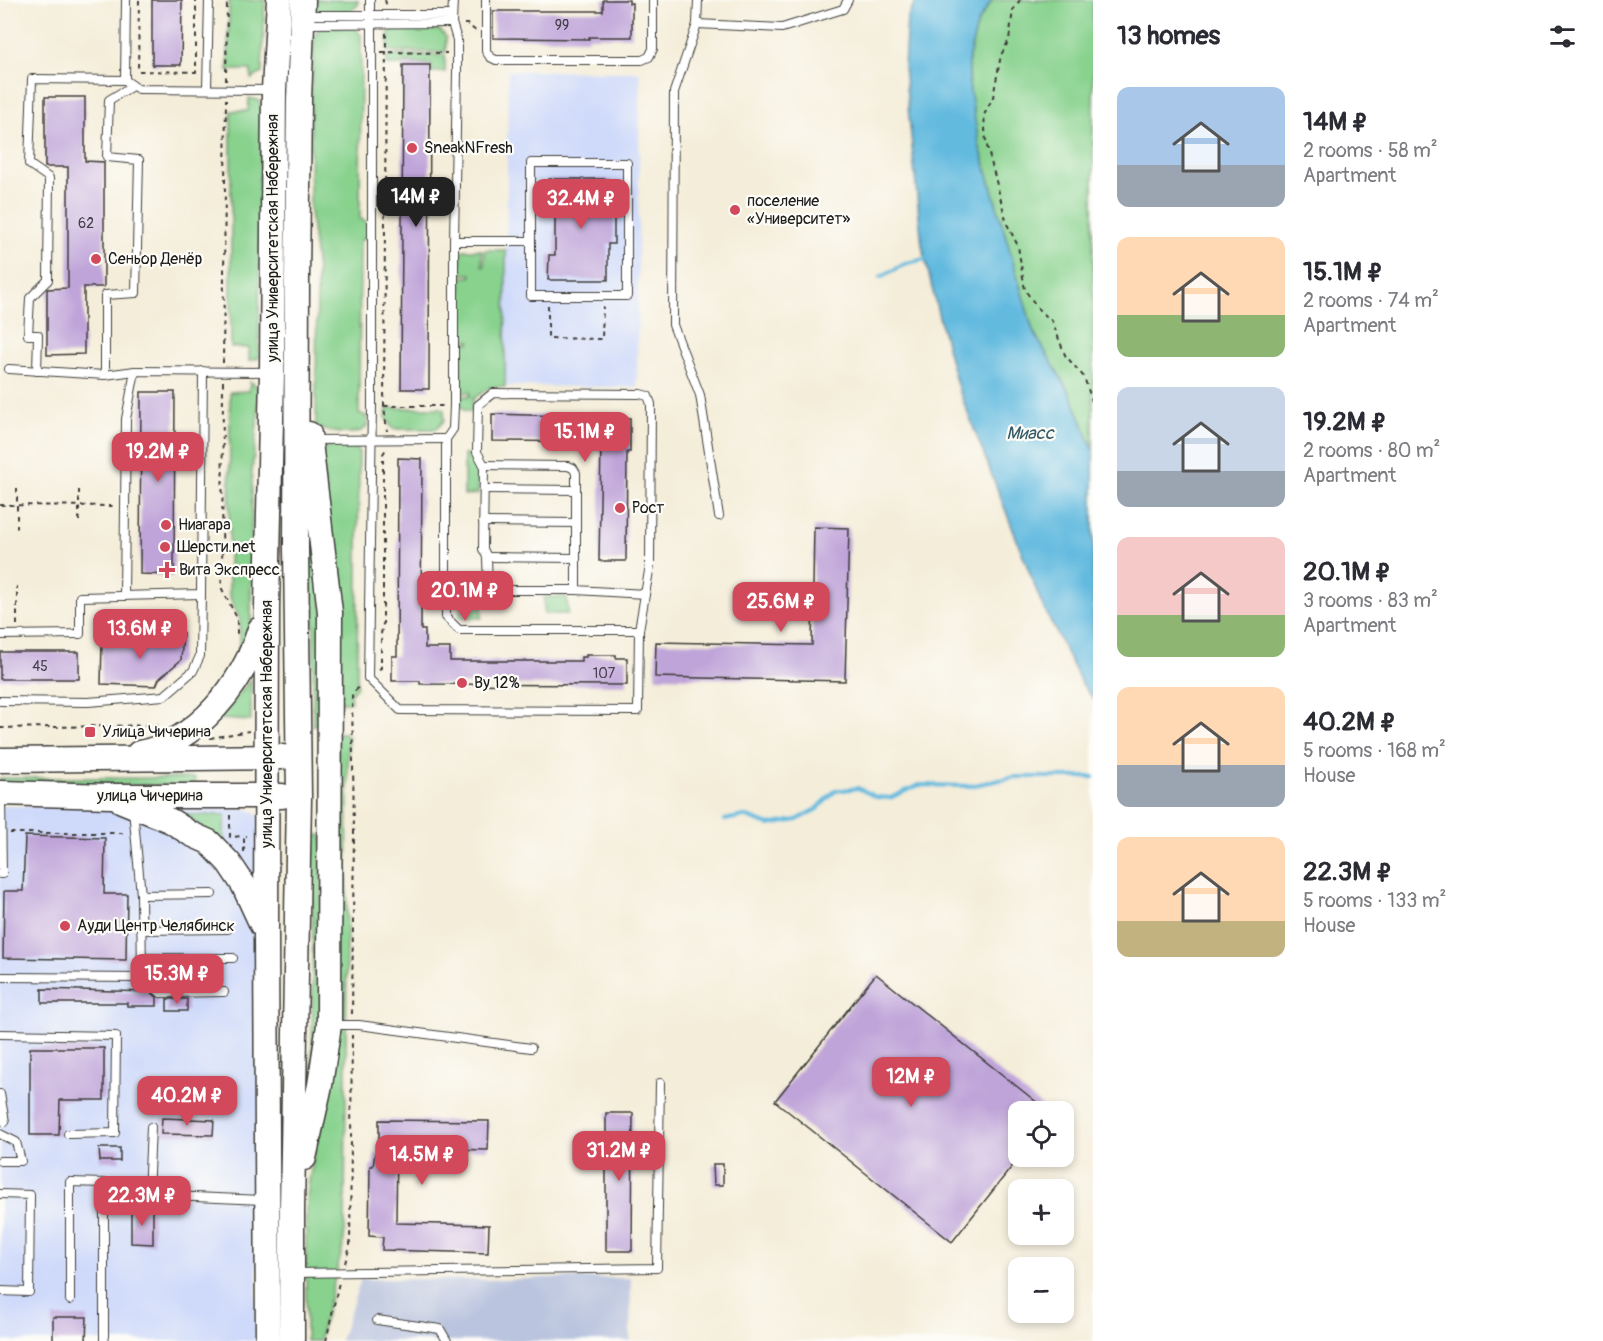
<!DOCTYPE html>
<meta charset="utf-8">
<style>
:root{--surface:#fff;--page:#f2f2f3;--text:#2b2b33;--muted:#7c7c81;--accent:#d1495b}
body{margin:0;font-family:Pangolin,sans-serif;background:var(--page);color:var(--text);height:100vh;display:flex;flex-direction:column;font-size:22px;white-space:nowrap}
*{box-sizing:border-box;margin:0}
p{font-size:20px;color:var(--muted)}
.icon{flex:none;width:33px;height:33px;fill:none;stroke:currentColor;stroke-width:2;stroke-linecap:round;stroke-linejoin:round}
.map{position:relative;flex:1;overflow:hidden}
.sheet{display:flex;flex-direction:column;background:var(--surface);width:510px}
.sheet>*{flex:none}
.fabs{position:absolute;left:1008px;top:1101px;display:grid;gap:12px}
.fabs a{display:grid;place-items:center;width:66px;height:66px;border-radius:12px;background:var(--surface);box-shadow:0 3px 9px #0003;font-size:30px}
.price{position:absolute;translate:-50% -51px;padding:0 14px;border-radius:12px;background:var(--accent);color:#fff;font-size:20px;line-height:39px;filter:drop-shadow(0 2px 3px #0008)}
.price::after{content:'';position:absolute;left:50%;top:36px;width:18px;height:14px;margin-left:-9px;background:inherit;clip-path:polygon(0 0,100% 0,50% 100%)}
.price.current{background:#222;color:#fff}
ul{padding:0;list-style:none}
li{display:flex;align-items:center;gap:18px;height:150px;padding:0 24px}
li span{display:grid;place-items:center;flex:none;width:168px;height:120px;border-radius:12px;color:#555}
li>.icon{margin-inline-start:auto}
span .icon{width:72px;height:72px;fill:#fffc;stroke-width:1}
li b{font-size:26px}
h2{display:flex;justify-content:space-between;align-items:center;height:72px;padding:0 24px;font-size:26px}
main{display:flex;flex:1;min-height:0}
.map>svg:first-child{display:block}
.built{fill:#cfdafa}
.industrial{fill:#bac4de}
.green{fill:#88d28e;stroke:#527755;stroke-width:1.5}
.water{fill:#62badf;stroke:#3f6b7e;stroke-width:1.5}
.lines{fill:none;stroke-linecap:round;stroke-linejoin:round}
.stream{stroke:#62badf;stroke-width:4}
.building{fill:#bfa4d9}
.lane-casing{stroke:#3c3b38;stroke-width:10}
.primary-casing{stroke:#3c3b38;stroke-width:27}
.path{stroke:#3c3b38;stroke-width:2;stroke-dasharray:4.5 4.5;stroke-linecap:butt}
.lane{stroke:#fff;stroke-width:8}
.primary{stroke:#fff;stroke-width:24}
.poi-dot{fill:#d1495b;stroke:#fdfcf7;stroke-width:2}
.labels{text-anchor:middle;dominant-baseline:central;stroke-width:4.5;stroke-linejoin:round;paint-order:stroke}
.number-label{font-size:14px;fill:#453e4b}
.poi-label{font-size:16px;fill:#1c1c1c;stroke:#fdfcf7;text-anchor:start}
.street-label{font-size:16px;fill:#1c1c1c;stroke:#fdfcf7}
.water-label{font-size:18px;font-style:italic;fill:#385b6a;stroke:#fdfcf7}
</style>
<main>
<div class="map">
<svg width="1093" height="1341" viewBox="0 0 1093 1341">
<rect width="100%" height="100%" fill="#fdfcf7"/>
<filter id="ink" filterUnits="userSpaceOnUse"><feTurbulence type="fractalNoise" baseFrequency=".0167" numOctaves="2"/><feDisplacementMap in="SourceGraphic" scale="12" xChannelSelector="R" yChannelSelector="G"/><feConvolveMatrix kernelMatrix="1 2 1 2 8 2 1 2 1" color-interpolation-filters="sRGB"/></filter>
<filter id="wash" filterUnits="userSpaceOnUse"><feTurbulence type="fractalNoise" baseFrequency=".008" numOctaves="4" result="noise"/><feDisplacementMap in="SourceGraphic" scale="24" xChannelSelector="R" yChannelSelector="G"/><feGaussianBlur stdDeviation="1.35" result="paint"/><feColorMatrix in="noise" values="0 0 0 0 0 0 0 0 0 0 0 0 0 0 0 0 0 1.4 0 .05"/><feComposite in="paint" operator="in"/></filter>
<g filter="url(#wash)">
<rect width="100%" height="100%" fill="#f4edd9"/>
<g class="built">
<path d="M508,71l132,1 -3,315 -132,-1z"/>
<path d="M0,806l245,2 11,5 12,16 -13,512h-255z"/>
</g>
<path class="industrial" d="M547,1278h84l-1,63h-290l21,-62 145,1z"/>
<g class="green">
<path d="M229,0h36l-3,73 -11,6v-9h-23z"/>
<path d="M316,0h42v5l-9,7h-29l-5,-3z"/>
<path d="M992,0h101v450l-22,-55 -38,-64 -54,-187 -10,-60v-28l9,-34z"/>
<path d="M324,27h30l7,8 -1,184c10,2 9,8 9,17l-9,5 -1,172 7,3c11,24 -39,18 -50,10l1,-156 -7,-59 1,-119 3,-55 5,-8z"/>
<path d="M392,29l48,1 6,7v15l-58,-1v-16z"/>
<path d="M387,55h58v17h-13l-1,-8 -28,-1v2h-16z"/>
<path d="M249,98l9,2 3,4 -2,254 -10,3v-13l-18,-1v-236h17z"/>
<path d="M463,250h19v16l2,1 1,-17h21l-1,137h-14l-18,12 -1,13 -7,-1 -4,-4v-11h9v-4l-9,1v-50h9l1,-2 -10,-1v-63h10v-3h-10v-20z"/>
<path d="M250,382l4,2 5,6 -1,25 -6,57 -1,152c-8,29 -20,47 -38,71l-5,1 28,-36 4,-22v-18l-11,-25 1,-203 19,-1z"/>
<path d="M387,408h54l3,2v11l-8,8h-43l-7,-11z"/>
<path d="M350,445l6,3 3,4 -2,234 -7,8 1,8h-14l-15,-252 7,-4z"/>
<path d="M464,454h5l9,13v27l-14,1z"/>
<path d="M308,478l15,132v115h-10l1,-117 -7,-57z"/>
<path d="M463,590h19v28h-22v-25z"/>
<path d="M544,597h23l1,17h-24z"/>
<path d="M251,679v42l-31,-2z"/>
<path d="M337,733h7l4,3 -3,493 -2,17 -24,95h-13v-130l3,-31 14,-67z"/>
<rect x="0" y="778" width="195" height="7"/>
<path d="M185,815h40l-2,32 -19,-18z"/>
<path d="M322,835l-1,192 -9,57 1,-248z"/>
</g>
<path class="water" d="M917,0h75l-14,22 -9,34v28l10,60 54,187 38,64 22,55v249l-12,-17 -40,-80 -84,-217 -19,-72 -16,-68 -18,-178 3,-49z"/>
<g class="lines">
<g class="stream">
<path d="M880,277l27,-14 18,-4"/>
<path d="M725,820l19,-4 25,9 28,-5 20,-11 18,-18 23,-3 18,9 14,1 29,-13 50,1 46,-9h78"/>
</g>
</g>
<g id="blocks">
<g class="building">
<path d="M152,0h30l-1,65h-29z"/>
<path d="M603,0h26v3h3v34h-43v2l-96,-1v-27h110z"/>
<path d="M403,65h27l-1,324h-28z"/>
<path d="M45,97h40v64l19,1v125h-20v67l-37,1v-66l21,-1v-121h-23z"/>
<path d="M549,179h59v36h6v29h-6v36h-60l1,-25h6v-51h-6z"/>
<path d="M141,392h34l-1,183 -34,-1z"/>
<path d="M492,414l138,4v34h-3l-1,109h-27l2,-119 -109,-1z"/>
<path d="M398,458l24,1 -1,171h4v18h25v13h131v-4h5v-2h30v3h11v27l-207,-1v-3h-28v-25h5z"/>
<path d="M814,527l35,1 -4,153 -190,-4 1,-35 156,3z"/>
<path d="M164,633h19l-2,27 -22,19 -3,7 -55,-2 1,-42h49l1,-6 12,1z"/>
<rect x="0" y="652" width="79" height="27"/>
<path d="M25,836l80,2 -1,56h23l-1,66 -123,-2 1,-67h19z"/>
<path d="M876,974l173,138h-31v47l-66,83 -177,-141z"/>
<path d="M42,989l108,3 7,5v9h-30v-3h-85z"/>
<rect x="167" y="999" width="20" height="12"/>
<path d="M30,1048h74v52h-44l-1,35h-29z"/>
<path d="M606,1113h27l-1,138h-26z"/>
<path d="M162,1118l52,2 -1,15 -52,-1z"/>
<path d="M379,1120l110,1 -1,29 -91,-2 -1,75 93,2 -1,28 -106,-3 1,-13 -14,-1 1,-70h3l2,-12h4z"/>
<path d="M99,1148h21v13h-20z"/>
<path d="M713,1164h10v21h-9z"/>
<path d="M131,1210h22v34l-22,-1z"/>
<path d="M53,1317h34l-1,24h-33z"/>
</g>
</g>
</g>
<g filter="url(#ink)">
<use href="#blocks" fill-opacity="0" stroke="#3c3b38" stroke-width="1.5"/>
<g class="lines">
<defs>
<g id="lane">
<path d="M126,0l-1,80 13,9 134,1"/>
<path d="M370,0v16l2,7v383l-4,272 32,32 238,1 1,-81h-180l-13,-13v-178l7,-10 1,-23v-165l3,-168v-33l-5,-17 1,-23"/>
<path d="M486,0v51l4,6 6,3h146l7,-3 4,-8v-49"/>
<path d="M698,0l-1,24 -23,68 -1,233 27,70 19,121"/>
<path d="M306,15h146"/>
<path d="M306,24l146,-1"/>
<path d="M697,24l85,4 61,-19 5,-9"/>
<path d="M207,88l2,-88"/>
<path d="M454,241h77v55h96v-133h-96v78"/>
<path d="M9,369l96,6 30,-4 133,1"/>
<path d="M37,371l1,-36h-10l2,-37 18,-18 1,-102 -20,-14 3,-85 93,1"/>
<path d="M105,375v-80l31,-2 3,-133 -32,-3 2,-57 23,-14"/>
<path d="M311,440l135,-1"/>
<path d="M484,465l84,1 5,2 3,5v117l69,4"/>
<path d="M484,489l92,1"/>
<path d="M483,522l93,1"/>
<path d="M487,557l89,1"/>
<path d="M446,585h42"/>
<path d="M576,590h-82l-6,-5 -1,-28 -4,-8 1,-84 -7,-13 1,-47 15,-12 147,1 8,2 3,8 -1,161 -11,65"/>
<path d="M124,596l2,-177 9,-48"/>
<path d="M0,635l80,-1v-37l121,-3 2,-223"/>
<path d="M0,701l88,1 76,-6 29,-25 7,-15 1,-62"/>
<path d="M0,874h2l-1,-77"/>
<path d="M141,895l71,-1"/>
<path d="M141,930l87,-1"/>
<path d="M141,958h92"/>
<path d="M0,977l142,1 -1,-83 -8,-86"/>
<path d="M142,978l19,15 63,-1"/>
<path d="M333,1025h26l172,23"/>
<path d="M0,1034l116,2 -1,97 -47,1"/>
<path d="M0,1094l5,28"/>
<path d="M151,1127l-3,68 117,5"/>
<path d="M0,1134l16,8 5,19h-21"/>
<path d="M0,1194l30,1 -1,97 -29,-1"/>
<path d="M294,1273l363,-5 3,-185"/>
<path d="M70,1300v-118l34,1v158"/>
<path d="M377,1320l63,9 7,12"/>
</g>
<g id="primary">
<path d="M139,753c59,-11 104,-69 121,-124"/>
<path d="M0,760l283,-3"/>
<path d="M0,793l111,3h171"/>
<path d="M122,801l49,20 20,13 18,8 20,21 14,21 19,41"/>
<path d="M304,1158l16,-73 9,-60 1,-413 -21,-178"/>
<path d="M268,1341l-2,-406 1,-328 5,-235 2,-282 5,-90"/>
<path d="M292,1341v-131l7,-413 -3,-248 1,-271 2,-179 4,-99"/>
</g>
</defs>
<use href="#lane" class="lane-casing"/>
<use href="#primary" class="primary-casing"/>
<g class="path">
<path d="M139,0l-1,71 58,1v-72"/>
<path d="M385,0l2,7"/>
<path d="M1020,0l-7,10 -4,30 -8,15 -8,42 -9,18 2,27 21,82 11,22 7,44 14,20 13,11 13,34 19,22 9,27"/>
<path d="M464,24h3l9,7"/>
<path d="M386,33l-2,373 3,25"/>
<path d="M381,52l66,1"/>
<path d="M226,81l1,-81"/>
<path d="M548,305v33l54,1 1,-33"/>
<path d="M223,363l3,-264"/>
<path d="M223,381l-1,208 15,29v18"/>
<path d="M384,406h60"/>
<path d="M17,488v41"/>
<path d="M0,505l114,1"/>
<path d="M79,521v-31"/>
<path d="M17,625v-39"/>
<path d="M379,669l2,-1v-34l2,-10v-170l3,-5"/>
<path d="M0,728l162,-3"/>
<path d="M210,738l39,-7"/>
<path d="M230,815v22l14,-1"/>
<path d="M10,833h114"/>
<path d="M244,852v-16h3"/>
<path d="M352,1014l2,-182 -2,-138 9,-9"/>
<path d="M345,1263l5,-17 2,-211"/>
<path d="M326,1341l13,-59"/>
</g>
<use href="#lane" class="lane"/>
<use href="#primary" class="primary"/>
</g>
</g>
<g class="poi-dot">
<circle cx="412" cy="148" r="6"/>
<circle cx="735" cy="210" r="6"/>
<circle cx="96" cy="259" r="6"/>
<circle cx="620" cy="508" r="6"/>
<circle cx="166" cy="525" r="6"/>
<circle cx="165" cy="547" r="6"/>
<path d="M164 561h6v6h6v6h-6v6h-6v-6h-6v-6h6z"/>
<circle cx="462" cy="683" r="6"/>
<rect x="84" y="726" width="12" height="12" rx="3"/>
<circle cx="65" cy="926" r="6"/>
</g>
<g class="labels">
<g class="number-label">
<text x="562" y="25">99</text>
<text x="86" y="223">62</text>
<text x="40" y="666">45</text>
<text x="604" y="673">107</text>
</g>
<g class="poi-label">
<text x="424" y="148">SneakNFresh</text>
<text x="747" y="201">поселение<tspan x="747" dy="18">«Университет»</tspan></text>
<text x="108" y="259">Сеньор Денёр</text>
<text x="632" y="508">Рост</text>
<text x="178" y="525">Ниагара</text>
<text x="177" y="547">Шерсти.net</text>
<text x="179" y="570">Вита Экспресс</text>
<text x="474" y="683">Ву 12%</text>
<text x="102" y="732">Улица Чичерина</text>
<text x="77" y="926">Ауди Центр Челябинск</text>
</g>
<g class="street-label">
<text transform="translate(273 238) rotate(-90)">улица Университетская Набережная</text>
<text transform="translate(267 724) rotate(-90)">улица Университетская Набережная</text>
<text x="150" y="796">улица Чичерина</text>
</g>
<g class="water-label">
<text x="1030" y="433">Миасс</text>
</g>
</g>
</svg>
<div class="fabs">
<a><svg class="icon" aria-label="locate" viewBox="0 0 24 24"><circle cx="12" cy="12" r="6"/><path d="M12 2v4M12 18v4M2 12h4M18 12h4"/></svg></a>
<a>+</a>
<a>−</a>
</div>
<b class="price current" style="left:416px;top:228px">14M ₽</b>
<b class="price" style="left:581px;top:230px">32.4M ₽</b>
<b class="price" style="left:585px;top:463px">15.1M ₽</b>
<b class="price" style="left:158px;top:483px">19.2M ₽</b>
<b class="price" style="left:465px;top:622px">20.1M ₽</b>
<b class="price" style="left:781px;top:633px">25.6M ₽</b>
<b class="price" style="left:140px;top:660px">13.6M ₽</b>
<b class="price" style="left:177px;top:1005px">15.3M ₽</b>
<b class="price" style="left:911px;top:1108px">12M ₽</b>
<b class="price" style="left:187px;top:1127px">40.2M ₽</b>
<b class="price" style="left:619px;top:1182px">31.2M ₽</b>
<b class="price" style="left:422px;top:1186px">14.5M ₽</b>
<b class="price" style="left:142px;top:1227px">22.3M ₽</b>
</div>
<section class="sheet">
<h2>13 homes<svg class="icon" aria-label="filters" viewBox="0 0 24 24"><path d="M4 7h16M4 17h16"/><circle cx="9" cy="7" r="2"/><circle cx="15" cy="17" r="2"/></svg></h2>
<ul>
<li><span style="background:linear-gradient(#a9c7e8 65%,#9aa5b1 0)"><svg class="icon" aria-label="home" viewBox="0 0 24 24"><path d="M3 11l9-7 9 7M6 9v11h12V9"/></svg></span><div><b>14M ₽</b><p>2 rooms · 58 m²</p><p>Apartment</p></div></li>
<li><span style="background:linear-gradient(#ffd9b3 65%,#8fb573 0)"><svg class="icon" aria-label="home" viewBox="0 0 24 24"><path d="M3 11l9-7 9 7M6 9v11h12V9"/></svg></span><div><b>15.1M ₽</b><p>2 rooms · 74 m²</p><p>Apartment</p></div></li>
<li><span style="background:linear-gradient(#c9d6e8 70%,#9aa5b1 0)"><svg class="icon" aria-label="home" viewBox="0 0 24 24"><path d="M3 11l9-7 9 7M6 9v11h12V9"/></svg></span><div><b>19.2M ₽</b><p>2 rooms · 80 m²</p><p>Apartment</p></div></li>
<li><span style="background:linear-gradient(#f6c9c9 65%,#8fb573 0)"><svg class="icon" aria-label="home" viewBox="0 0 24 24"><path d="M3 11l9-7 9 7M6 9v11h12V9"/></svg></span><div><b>20.1M ₽</b><p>3 rooms · 83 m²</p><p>Apartment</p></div></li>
<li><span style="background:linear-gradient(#ffd9b3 65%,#9aa5b1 0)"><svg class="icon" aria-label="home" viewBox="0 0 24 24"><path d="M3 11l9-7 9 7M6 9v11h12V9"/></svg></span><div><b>40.2M ₽</b><p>5 rooms · 168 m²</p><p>House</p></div></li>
<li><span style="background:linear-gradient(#ffd9b3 70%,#c2b280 0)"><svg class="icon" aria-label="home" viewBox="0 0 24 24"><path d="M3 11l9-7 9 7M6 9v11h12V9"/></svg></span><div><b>22.3M ₽</b><p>5 rooms · 133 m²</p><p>House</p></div></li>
</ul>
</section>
</main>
